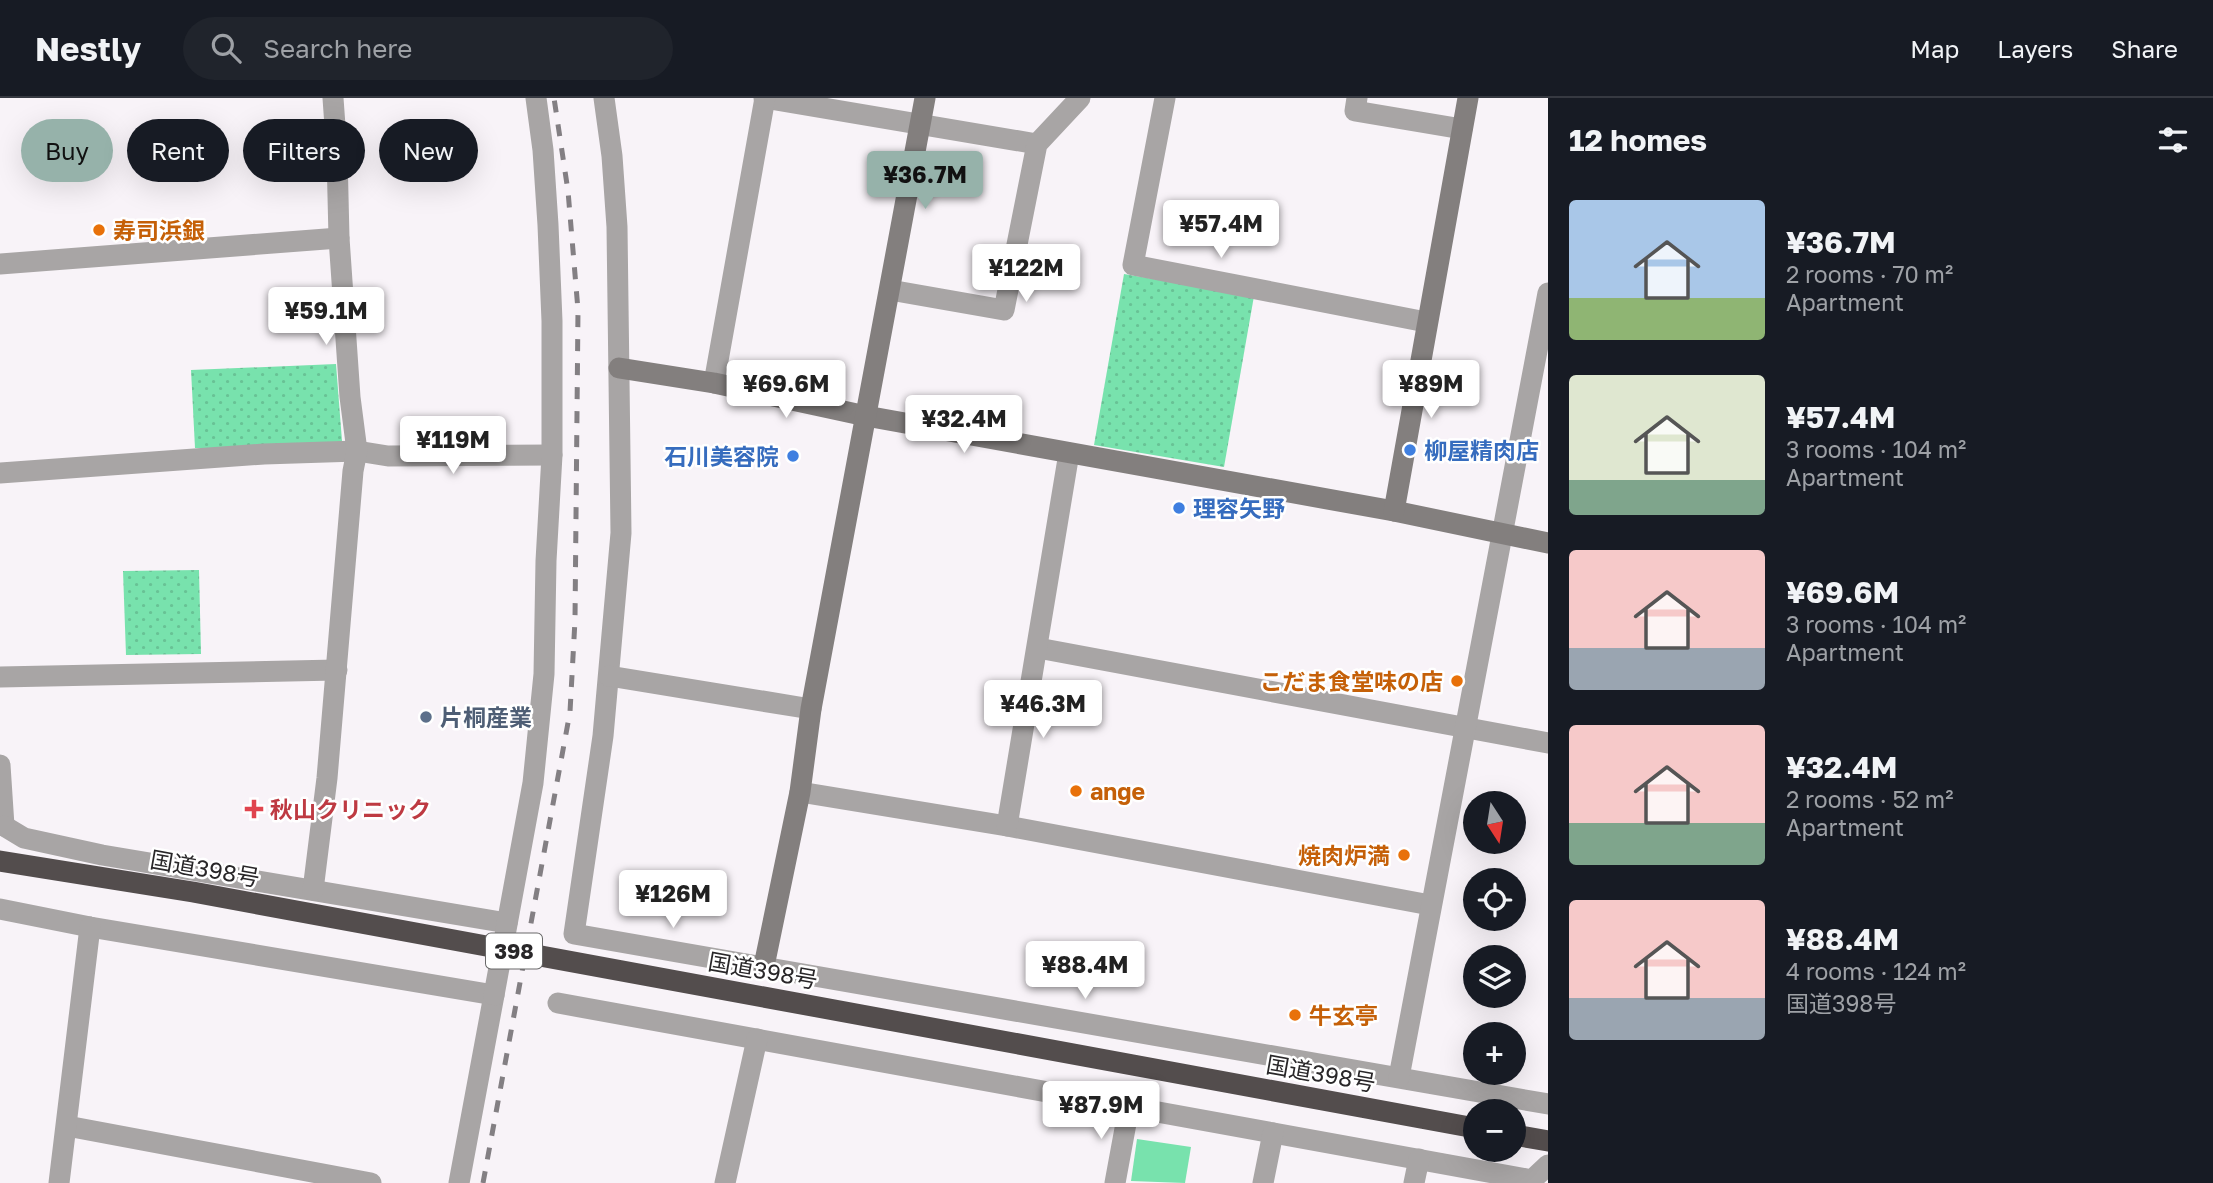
<!DOCTYPE html>
<meta charset="utf-8">
<style>
:root{--surface:#171b24;--page:#20242c;--text:#f1f3f6;--muted:#9ea1a6;--line:#363941;--accent:#96b2aa}
body{margin:0;font-family:"Golos Text","Noto Sans JP",sans-serif;background:var(--page);color:var(--text);height:100vh;display:flex;flex-direction:column;font-size:26px;white-space:nowrap}
*{box-sizing:border-box;margin:0}
p{font-size:23px;color:var(--muted)}
.icon{flex:none;width:38px;height:38px;fill:none;stroke:currentColor;stroke-width:2;stroke-linecap:round;stroke-linejoin:round}
.map{position:relative;flex:1;overflow:hidden}
.side{display:flex;flex-direction:column;background:var(--surface);width:665px}
.side>*{flex:none}
.top-card{position:absolute;left:21px;top:21px;width:665px;height:63px;display:flex;gap:14px}
.needle{width:46px;rotate:168deg}
.fabs{position:absolute;left:1463px;top:693px;display:grid;gap:14px}
.fabs a{display:grid;place-items:center;width:63px;height:63px;border-radius:50%;background:var(--surface);box-shadow:0 7px 28px #0002;font-size:35px}
.price{position:absolute;translate:-50% -60px;padding:0 16px;border-radius:7px;background:#fff;color:#222;font-size:23px;line-height:46px;filter:drop-shadow(0 2px 4px #0008)}
.price::after{content:'';position:absolute;left:50%;top:42px;width:21px;height:16px;margin-left:-10px;background:inherit;clip-path:polygon(0 0,100% 0,50% 100%)}
.price.selected{background:var(--accent);color:#111}
ul{padding:0;list-style:none}
li{display:flex;align-items:center;gap:21px;height:175px;padding:0 21px}
li span{display:grid;place-items:center;flex:none;width:196px;height:140px;border-radius:7px;color:#555}
li>.icon{margin-inline-start:auto}
span .icon{width:84px;height:84px;fill:#fffc;stroke-width:1}
li b{font-size:30px}
h2{display:flex;justify-content:space-between;align-items:center;height:84px;padding:0 21px;font-size:30px}
.tag{padding:0 24px;border-radius:32px;background:var(--surface);box-shadow:0 7px 28px #0002;font-size:24px;line-height:63px}
.tag.selected{background:var(--accent);color:#111}
header{display:flex;align-items:center;gap:42px;box-sizing:border-box;height:98px;padding:0 35px;background:var(--surface);border-bottom:2px solid var(--line)}
header strong{font-size:33px}
nav{display:flex;gap:38px;margin-inline-start:auto;font-size:24px}
.search{width:490px;height:63px;background:var(--page);display:flex;align-items:center;gap:18px;box-sizing:border-box;padding:0 24px;border-radius:38px;color:var(--muted);font-size:26px}
main{display:flex;flex:1;min-height:0}
.map>svg:first-child{display:block}
.green{fill:#78e2ad}
.park{fill:url(#park-dots)}
.lines{fill:none;stroke-linecap:round;stroke-linejoin:round}
.street{stroke:#a8a5a5;stroke-width:21}
.secondary{stroke:#837f7e;stroke-width:21}
.highway{stroke:#534d4d;stroke-width:21}
.rail{stroke:#837f83;stroke-width:5;stroke-dasharray:12 12;stroke-linecap:butt}
.food-dot{fill:#e8710a;stroke:#fff;stroke-width:2.5}
.shop-dot{fill:#3f7fe0;stroke:#fff;stroke-width:2.5}
.service-dot{fill:#5c6f8a;stroke:#fff;stroke-width:2.5}
.health-dot{fill:#e0444e;stroke:#fff;stroke-width:2.5}
.labels{text-anchor:middle;dominant-baseline:central;stroke-width:5;stroke-linejoin:round;paint-order:stroke}
.shield{fill:#fff;stroke:#696869;stroke-width:2}
.shield-label{font-size:21px;font-weight:bold;fill:#292729}
.food-label{font-size:23px;font-weight:bold;fill:#c56008;stroke:#fff;text-anchor:start}
.shop-label{font-size:23px;font-weight:bold;fill:#366cbe;stroke:#fff;text-anchor:start}
.service-label{font-size:23px;font-weight:bold;fill:#4e5e75;stroke:#fff;text-anchor:start}
.health-label{font-size:23px;font-weight:bold;fill:#be3a42;stroke:#fff;text-anchor:start}
.street-label{font-size:23px;fill:#292729;stroke:#fff}
</style>
<header>
<strong>Nestly</strong>
<div class="search"><svg class="icon" aria-label="search" viewBox="0 0 24 24"><circle cx="10" cy="10" r="6"/><path d="M15 15l6 6"/></svg>Search here</div>
<nav><a>Map</a><a>Layers</a><a>Share</a></nav>
</header>
<main>
<div class="map">
<svg width="1548" height="1085" viewBox="0 0 1548 1085">
<defs>
<pattern id="park-dots" width="8" height="8" patternUnits="userSpaceOnUse" patternTransform="scale(1.75)"><rect width="8" height="8" fill="#78e2ad"/><path d="M2 2h.1M6 6h.1" fill="none" stroke="#68c295" stroke-width="1.8" stroke-linecap="round"/></pattern>
</defs>
<rect width="100%" height="100%" fill="#f8f3f8"/>
<path class="green" d="M1137,1041l54,8 -6,36 -54,-2z"/>
<g class="park">
<path d="M1124,176l130,22 -30,171 -130,-22z"/>
<path d="M336,266l6,77 -8,7h-139l-4,-78z"/>
<path d="M199,472l2,84 -75,1 -3,-84z"/>
</g>
<g class="lines">
<g class="street">
<path d="M604,0l8,58 5,71 4,306 -18,203 -29,198 974,170"/>
<path d="M764,0l273,46"/>
<path d="M1165,0l-32,167 293,57"/>
<path d="M1357,0l-2,13 107,18"/>
<path d="M0,166l339,-26"/>
<path d="M890,192l114,20 33,-166 43,-46"/>
<path d="M714,285l51,-285"/>
<path d="M0,375l264,-19 93,-3 31,5 164,-1"/>
<path d="M1038,550l510,95"/>
<path d="M609,578l202,33"/>
<path d="M0,579l337,-7"/>
<path d="M0,667l4,61"/>
<path d="M800,694l207,34 423,79"/>
<path d="M4,728l20,12 78,17 405,68"/>
<path d="M1007,728l62,-373"/>
<path d="M313,792l14,-112 26,-307 4,-20 -7,-54 -11,-159 -2,-84 -4,-56"/>
<path d="M0,811l90,18 404,68 -35,188"/>
<path d="M494,897l39,-212 11,-109 2,-113 6,-106v-134l-4,-96 -5,-75 -7,-52"/>
<path d="M558,905l974,177 16,-15"/>
<path d="M1399,979l149,-784"/>
<path d="M67,1028l304,57"/>
<path d="M59,1085l31,-256"/>
<path d="M725,1085l32,-144"/>
<path d="M1115,1085l14,-76"/>
<path d="M1263,1085l10,-50"/>
<path d="M1414,1085l5,-24"/>
</g>
<g class="secondary">
<path d="M619,270l95,15 152,33 528,95 154,32"/>
<path d="M1394,413l74,-413"/>
<path d="M764,868l36,-174 11,-83 114,-611"/>
</g>
<g class="highway">
<path d="M0,763l193,31 1282,236"/>
<path d="M1514,1037l34,6"/>
</g>
<path class="rail" d="M483,1085l87,-471 5,-92 3,-310 -10,-119 -14,-93"/>
</g>
<g class="food-dot">
<circle cx="99" cy="132" r="7"/>
<circle cx="1457" cy="583" r="7"/>
<circle cx="1076" cy="693" r="7"/>
<circle cx="1404" cy="757" r="7"/>
<circle cx="1295" cy="917" r="7"/>
</g>
<g class="shop-dot">
<circle cx="1410" cy="352" r="7"/>
<circle cx="793" cy="358" r="7"/>
<circle cx="1179" cy="410" r="7"/>
</g>
<circle class="service-dot" cx="426" cy="619" r="7"/>
<path class="health-dot" d="M250.5 700.5h7v7h7v7h-7v7h-7v-7h-7v-7h7z"/>
<g class="labels">
<rect class="shield" x="486" y="835.5" width="56" height="35" rx="5"/>
<g class="shield-label">
<text x="514" y="853">398</text>
</g>
<g class="food-label">
<text x="113" y="132">寿司浜銀</text>
<text x="1443" y="583" text-anchor="end">こだま食堂味の店</text>
<text x="1090" y="693">ange</text>
<text x="1390" y="757" text-anchor="end">焼肉炉満</text>
<text x="1309" y="917">牛玄亭</text>
</g>
<g class="shop-label">
<text x="1424" y="352">柳屋精肉店</text>
<text x="779" y="358" text-anchor="end">石川美容院</text>
<text x="1193" y="410">理容矢野</text>
</g>
<g class="service-label">
<text x="440" y="619">片桐産業</text>
</g>
<g class="health-label">
<text x="270" y="711">秋山クリニック</text>
</g>
<g class="street-label">
<text transform="translate(205 770) rotate(10)">国道398号</text>
<text transform="translate(763 872) rotate(10)">国道398号</text>
<text transform="translate(1321 975) rotate(10)">国道398号</text>
</g>
</g>
</svg>
<div class="fabs">
<a><svg class="needle" viewBox="-14 -14 28 28"><path d="M0-13l5 13h-10z" fill="#e53935"/><path d="M0 13l5-13h-10z" fill="#9ea1a6"/></svg></a>
<a><svg class="icon" aria-label="locate" viewBox="0 0 24 24"><circle cx="12" cy="12" r="6"/><path d="M12 2v4M12 18v4M2 12h4M18 12h4"/></svg></a>
<a><svg class="icon" aria-label="layers" viewBox="0 0 24 24"><path d="M12 4l9 5-9 5-9-5zM3 14l9 5 9-5"/></svg></a>
<a>+</a>
<a>−</a>
</div>
<b class="price selected" style="left:925px;top:113px">¥36.7M</b>
<b class="price" style="left:1221px;top:162px">¥57.4M</b>
<b class="price" style="left:1026px;top:206px">¥122M</b>
<b class="price" style="left:326px;top:249px">¥59.1M</b>
<b class="price" style="left:786px;top:322px">¥69.6M</b>
<b class="price" style="left:1431px;top:322px">¥89M</b>
<b class="price" style="left:964px;top:357px">¥32.4M</b>
<b class="price" style="left:453px;top:378px">¥119M</b>
<b class="price" style="left:1043px;top:642px">¥46.3M</b>
<b class="price" style="left:673px;top:832px">¥126M</b>
<b class="price" style="left:1085px;top:903px">¥88.4M</b>
<b class="price" style="left:1101px;top:1043px">¥87.9M</b>
<div class="top-card">
<a class="tag selected">Buy</a>
<a class="tag">Rent</a>
<a class="tag">Filters</a>
<a class="tag">New</a>
</div>
</div>
<section class="side">
<h2>12 homes<svg class="icon" aria-label="filters" viewBox="0 0 24 24"><path d="M4 7h16M4 17h16"/><circle cx="9" cy="7" r="2"/><circle cx="15" cy="17" r="2"/></svg></h2>
<ul>
<li><span style="background:linear-gradient(#a9c7e8 70%,#8fb573 0)"><svg class="icon" aria-label="home" viewBox="0 0 24 24"><path d="M3 11l9-7 9 7M6 9v11h12V9"/></svg></span><div><b>¥36.7M</b><p>2 rooms · 70 m²</p><p>Apartment</p></div></li>
<li><span style="background:linear-gradient(#dfe7d0 75%,#7fa58c 0)"><svg class="icon" aria-label="home" viewBox="0 0 24 24"><path d="M3 11l9-7 9 7M6 9v11h12V9"/></svg></span><div><b>¥57.4M</b><p>3 rooms · 104 m²</p><p>Apartment</p></div></li>
<li><span style="background:linear-gradient(#f6c9c9 70%,#9aa5b1 0)"><svg class="icon" aria-label="home" viewBox="0 0 24 24"><path d="M3 11l9-7 9 7M6 9v11h12V9"/></svg></span><div><b>¥69.6M</b><p>3 rooms · 104 m²</p><p>Apartment</p></div></li>
<li><span style="background:linear-gradient(#f6c9c9 70%,#7fa58c 0)"><svg class="icon" aria-label="home" viewBox="0 0 24 24"><path d="M3 11l9-7 9 7M6 9v11h12V9"/></svg></span><div><b>¥32.4M</b><p>2 rooms · 52 m²</p><p>Apartment</p></div></li>
<li><span style="background:linear-gradient(#f6c9c9 70%,#9aa5b1 0)"><svg class="icon" aria-label="home" viewBox="0 0 24 24"><path d="M3 11l9-7 9 7M6 9v11h12V9"/></svg></span><div><b>¥88.4M</b><p>4 rooms · 124 m²</p><p>国道398号</p></div></li>
</ul>
</section>
</main>
